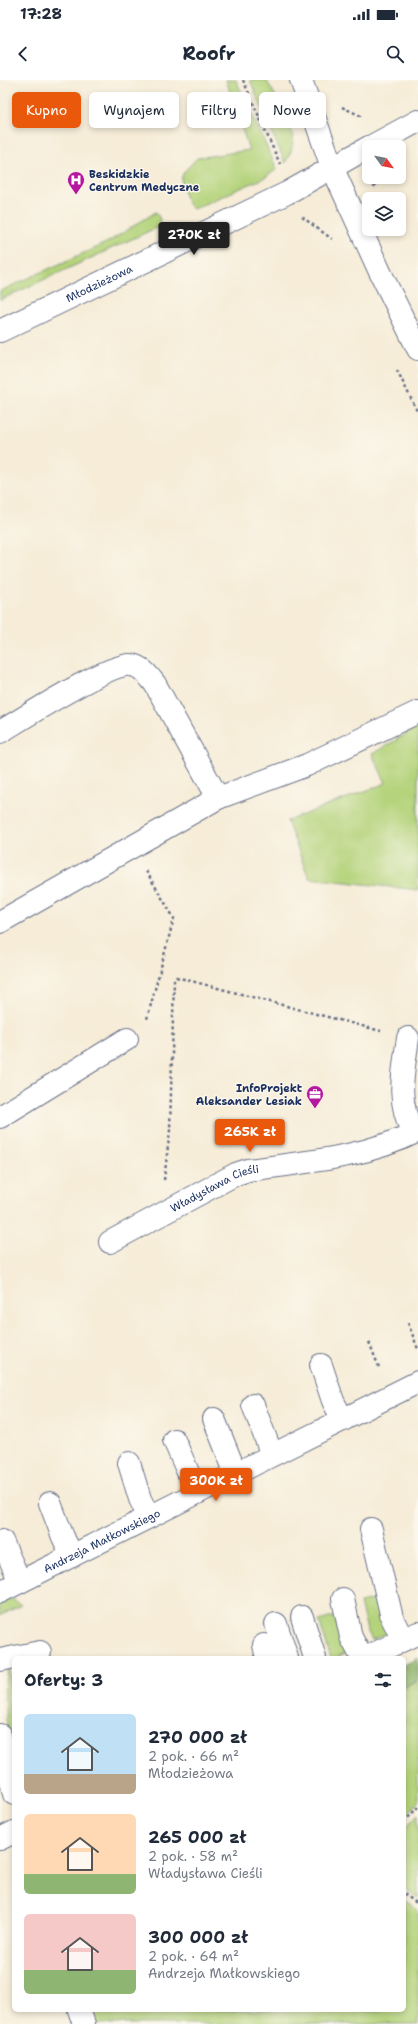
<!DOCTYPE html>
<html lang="pl">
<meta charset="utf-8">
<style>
:root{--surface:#fff;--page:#f6f6f7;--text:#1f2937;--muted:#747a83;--accent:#ea580c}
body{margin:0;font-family:"Shantell Sans",sans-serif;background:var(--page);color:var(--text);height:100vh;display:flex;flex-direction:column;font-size:15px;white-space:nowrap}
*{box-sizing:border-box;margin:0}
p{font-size:13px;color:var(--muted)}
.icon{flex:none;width:22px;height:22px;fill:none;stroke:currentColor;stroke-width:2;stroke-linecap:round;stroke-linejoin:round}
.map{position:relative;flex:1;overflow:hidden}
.side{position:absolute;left:12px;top:1576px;width:394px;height:356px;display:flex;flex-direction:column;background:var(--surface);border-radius:6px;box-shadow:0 2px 6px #0003}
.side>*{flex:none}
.top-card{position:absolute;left:12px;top:12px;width:394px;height:36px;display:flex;gap:8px}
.needle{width:26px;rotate:123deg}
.tools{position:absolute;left:362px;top:60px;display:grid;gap:8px}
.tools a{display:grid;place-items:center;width:44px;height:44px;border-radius:6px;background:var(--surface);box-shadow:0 2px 6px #0003;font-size:20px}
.price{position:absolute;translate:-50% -34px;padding:0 9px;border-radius:4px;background:var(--accent);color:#fff;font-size:13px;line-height:26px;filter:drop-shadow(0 1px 2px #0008)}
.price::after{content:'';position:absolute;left:50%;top:24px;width:12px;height:9px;margin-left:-6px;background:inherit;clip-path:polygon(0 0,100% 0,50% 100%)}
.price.selected{background:#222;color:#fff}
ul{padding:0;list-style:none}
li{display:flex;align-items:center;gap:12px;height:100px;padding:0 12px}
li span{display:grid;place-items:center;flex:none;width:112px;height:80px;border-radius:6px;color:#555}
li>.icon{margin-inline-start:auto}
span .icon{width:48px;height:48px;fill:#fffc;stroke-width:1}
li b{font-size:17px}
h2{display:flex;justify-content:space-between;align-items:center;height:48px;padding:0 12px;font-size:17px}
.pill{padding:0 14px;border-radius:6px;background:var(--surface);box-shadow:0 2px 6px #0003;font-size:14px;line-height:36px}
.pill.selected{background:var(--accent);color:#fff}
.status{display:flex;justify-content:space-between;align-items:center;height:28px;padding:0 20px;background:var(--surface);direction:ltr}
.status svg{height:11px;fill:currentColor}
header{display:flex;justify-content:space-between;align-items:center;height:52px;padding:0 12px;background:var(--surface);font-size:18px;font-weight:700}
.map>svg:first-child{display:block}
.green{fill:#b4d37a;stroke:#68816c}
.forest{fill:#8fb56a;stroke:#557264}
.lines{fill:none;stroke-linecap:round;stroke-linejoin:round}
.minor-casing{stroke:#687188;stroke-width:24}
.path{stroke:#687188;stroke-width:2.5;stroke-dasharray:3 3;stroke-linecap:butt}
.minor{stroke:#fff;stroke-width:22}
.labels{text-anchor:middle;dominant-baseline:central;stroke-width:3;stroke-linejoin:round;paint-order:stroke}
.poi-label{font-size:11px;font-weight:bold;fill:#1b2f5e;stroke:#fbf7ec;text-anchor:start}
.street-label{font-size:11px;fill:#1b2f5e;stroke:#fbf7ec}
</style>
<div class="status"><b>17:28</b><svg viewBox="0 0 49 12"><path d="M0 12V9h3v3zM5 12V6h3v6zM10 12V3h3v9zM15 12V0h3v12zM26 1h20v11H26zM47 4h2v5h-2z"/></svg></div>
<header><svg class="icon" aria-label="back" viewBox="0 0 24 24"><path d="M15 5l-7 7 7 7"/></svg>Roofr<svg class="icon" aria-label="search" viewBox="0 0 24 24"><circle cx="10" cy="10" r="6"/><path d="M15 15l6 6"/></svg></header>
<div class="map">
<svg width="418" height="1944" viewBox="0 0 418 1944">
<rect width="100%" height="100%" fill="#fbf7ec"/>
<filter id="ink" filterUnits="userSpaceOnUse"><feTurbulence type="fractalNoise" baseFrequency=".025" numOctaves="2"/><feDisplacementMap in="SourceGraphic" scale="8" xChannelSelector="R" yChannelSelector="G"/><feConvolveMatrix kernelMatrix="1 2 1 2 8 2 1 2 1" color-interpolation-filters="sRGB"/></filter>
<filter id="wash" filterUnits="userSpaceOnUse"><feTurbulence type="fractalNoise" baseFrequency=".012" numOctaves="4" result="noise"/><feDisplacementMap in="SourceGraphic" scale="16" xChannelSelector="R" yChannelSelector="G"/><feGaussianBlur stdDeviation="0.9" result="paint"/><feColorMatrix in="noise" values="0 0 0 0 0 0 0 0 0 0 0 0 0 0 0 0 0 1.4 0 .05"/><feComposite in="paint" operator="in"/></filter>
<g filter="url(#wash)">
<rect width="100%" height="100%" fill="#f6ecd7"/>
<g class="green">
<path d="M226,0h10l41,89 -11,8 -73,32c-5,-4 -6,-7 -8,-13 -8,-22 -2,-23 12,-38l52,-8z"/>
<path d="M250,0h16c8,12 27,46 27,59 0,9 -3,16 -8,24z"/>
<path d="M156,132l4,7 -2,8 -158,73v-9l108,-49z"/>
<path d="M418,647v163l-109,-12 -22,-57 99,-38 -14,-29z"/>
<path d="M8,1518l6,2 7,5 -21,11v-16z"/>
<path d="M381,1518l10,33 -19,9 -5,-10 -7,-27z"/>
<path d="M336,1536l11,36 -12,6h-4l-12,-37z"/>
<path d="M8,1588l6,25v67c-7,-22 -14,-74 -6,-92z"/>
<path d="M418,1600v122l-14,15v-130z"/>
<path d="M418,1734v84l-14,-10v-59z"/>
<path d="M404,1820l14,10v114h-322l-4,-14h312z"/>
</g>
<path class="forest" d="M418,1578v22l-14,7v-22z"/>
</g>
<g filter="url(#ink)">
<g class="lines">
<defs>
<g id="minor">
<path d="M301,0l31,87 48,105 38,77"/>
<path d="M370,67l48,-26"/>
<path id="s1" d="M0,251l287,-138 82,-46"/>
<path d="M0,652c22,-13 111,-70 131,-67 10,1 18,11 24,19l63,114"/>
<path d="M0,842l218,-124 89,-33 111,-53"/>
<path d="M408,958c-5,35 -12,62 5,95"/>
<path d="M0,1037l127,-78"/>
<path id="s2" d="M110,1162l126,-68 12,-4c58,-8 117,-12 170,-39"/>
<path d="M321,1285l12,36 10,19"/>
<path d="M253,1325l19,50"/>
<path d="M214,1339l22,55"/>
<path d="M174,1360l23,53"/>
<path d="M129,1383l11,36 9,18"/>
<path d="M50,1423l13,34 9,19"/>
<path d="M371,1449l21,89 11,22"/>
<path d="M2,1461l18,41"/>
<path id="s3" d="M0,1512l418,-210"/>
<path d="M343,1519l8,38 11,21"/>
<path d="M302,1537l13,41"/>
<path d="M276,1544l11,34"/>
<path d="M264,1565l3,13"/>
<path d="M365,1578l53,-25"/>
<path d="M0,1580l40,-8"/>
<path d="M0,1655l14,59"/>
<path d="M0,1759l14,-7"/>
<path d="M79,1930l5,14"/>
</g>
</defs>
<use href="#minor" class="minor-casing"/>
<g class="path">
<path d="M243,0l37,84"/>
<path d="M342,27l21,10"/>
<path d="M374,108l3,-11"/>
<path d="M302,137l30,22"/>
<path d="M397,290l21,43"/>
<path d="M146,791l28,47 -27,101"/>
<path d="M164,1100l6,-50 4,-150 2,-3 205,54"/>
<path d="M408,1243l10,26"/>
<path d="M369,1262l11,28"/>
<path d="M228,1576v2"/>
<path d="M404,1742l14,-15"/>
<path d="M404,1814l14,10"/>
</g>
<use href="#minor" class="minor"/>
</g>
</g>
<defs>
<symbol id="hospital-pin" viewBox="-11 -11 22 30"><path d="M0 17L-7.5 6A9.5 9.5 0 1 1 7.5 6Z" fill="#b5179e" stroke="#fbf7ec"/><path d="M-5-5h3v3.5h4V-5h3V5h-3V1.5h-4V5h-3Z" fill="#fff"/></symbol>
<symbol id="office-pin" viewBox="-11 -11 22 30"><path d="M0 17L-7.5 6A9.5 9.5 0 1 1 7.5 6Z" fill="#b5179e" stroke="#fbf7ec"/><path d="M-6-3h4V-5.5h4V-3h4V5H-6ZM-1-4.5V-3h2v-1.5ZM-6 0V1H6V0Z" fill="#fff"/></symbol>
</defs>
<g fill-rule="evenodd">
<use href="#hospital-pin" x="66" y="90" width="20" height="27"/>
<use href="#office-pin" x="305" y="1004" width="20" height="27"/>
</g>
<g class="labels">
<g class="poi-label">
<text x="89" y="94">Beskidzkie<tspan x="89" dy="13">Centrum Medyczne</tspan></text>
<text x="302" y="1008" text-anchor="end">InfoProjekt<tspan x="302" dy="13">Aleksander Lesiak</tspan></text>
</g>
<g class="street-label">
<text stroke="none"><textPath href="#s1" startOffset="110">Młodzieżowa</textPath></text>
<text stroke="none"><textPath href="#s2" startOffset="118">Władysława Cieśli</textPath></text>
<text stroke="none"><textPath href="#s3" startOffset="114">Andrzeja Małkowskiego</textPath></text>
</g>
</g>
</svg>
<div class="tools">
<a><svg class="needle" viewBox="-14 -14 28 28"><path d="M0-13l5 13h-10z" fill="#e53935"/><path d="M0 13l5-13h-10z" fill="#747a83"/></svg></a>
<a><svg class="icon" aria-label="layers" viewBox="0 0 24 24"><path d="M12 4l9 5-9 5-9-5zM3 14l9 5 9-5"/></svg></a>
</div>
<b class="price selected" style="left:194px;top:176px">270K zł</b>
<b class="price" style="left:250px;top:1073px">265K zł</b>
<b class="price" style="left:216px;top:1422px">300K zł</b>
<div class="top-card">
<a class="pill selected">Kupno</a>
<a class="pill">Wynajem</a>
<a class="pill">Filtry</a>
<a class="pill">Nowe</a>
</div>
<section class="side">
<h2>Oferty: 3<svg class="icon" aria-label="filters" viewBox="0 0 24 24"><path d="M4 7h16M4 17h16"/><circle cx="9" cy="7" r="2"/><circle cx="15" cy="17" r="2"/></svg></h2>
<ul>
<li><span style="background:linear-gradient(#bfe0f5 75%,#b9a48a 0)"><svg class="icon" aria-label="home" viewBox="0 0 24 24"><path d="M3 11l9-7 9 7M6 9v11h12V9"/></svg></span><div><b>270 000 zł</b><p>2 pok. · 66 m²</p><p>Młodzieżowa</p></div></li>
<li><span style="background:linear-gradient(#ffd9b3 75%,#8fb573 0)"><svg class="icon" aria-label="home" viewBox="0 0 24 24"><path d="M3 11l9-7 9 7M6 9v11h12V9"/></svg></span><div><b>265 000 zł</b><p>2 pok. · 58 m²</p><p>Władysława Cieśli</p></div></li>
<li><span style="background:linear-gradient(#f6c9c9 70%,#8fb573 0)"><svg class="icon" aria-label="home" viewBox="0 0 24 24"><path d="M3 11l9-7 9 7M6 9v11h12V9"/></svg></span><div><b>300 000 zł</b><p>2 pok. · 64 m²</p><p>Andrzeja Małkowskiego</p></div></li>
</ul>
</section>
</div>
